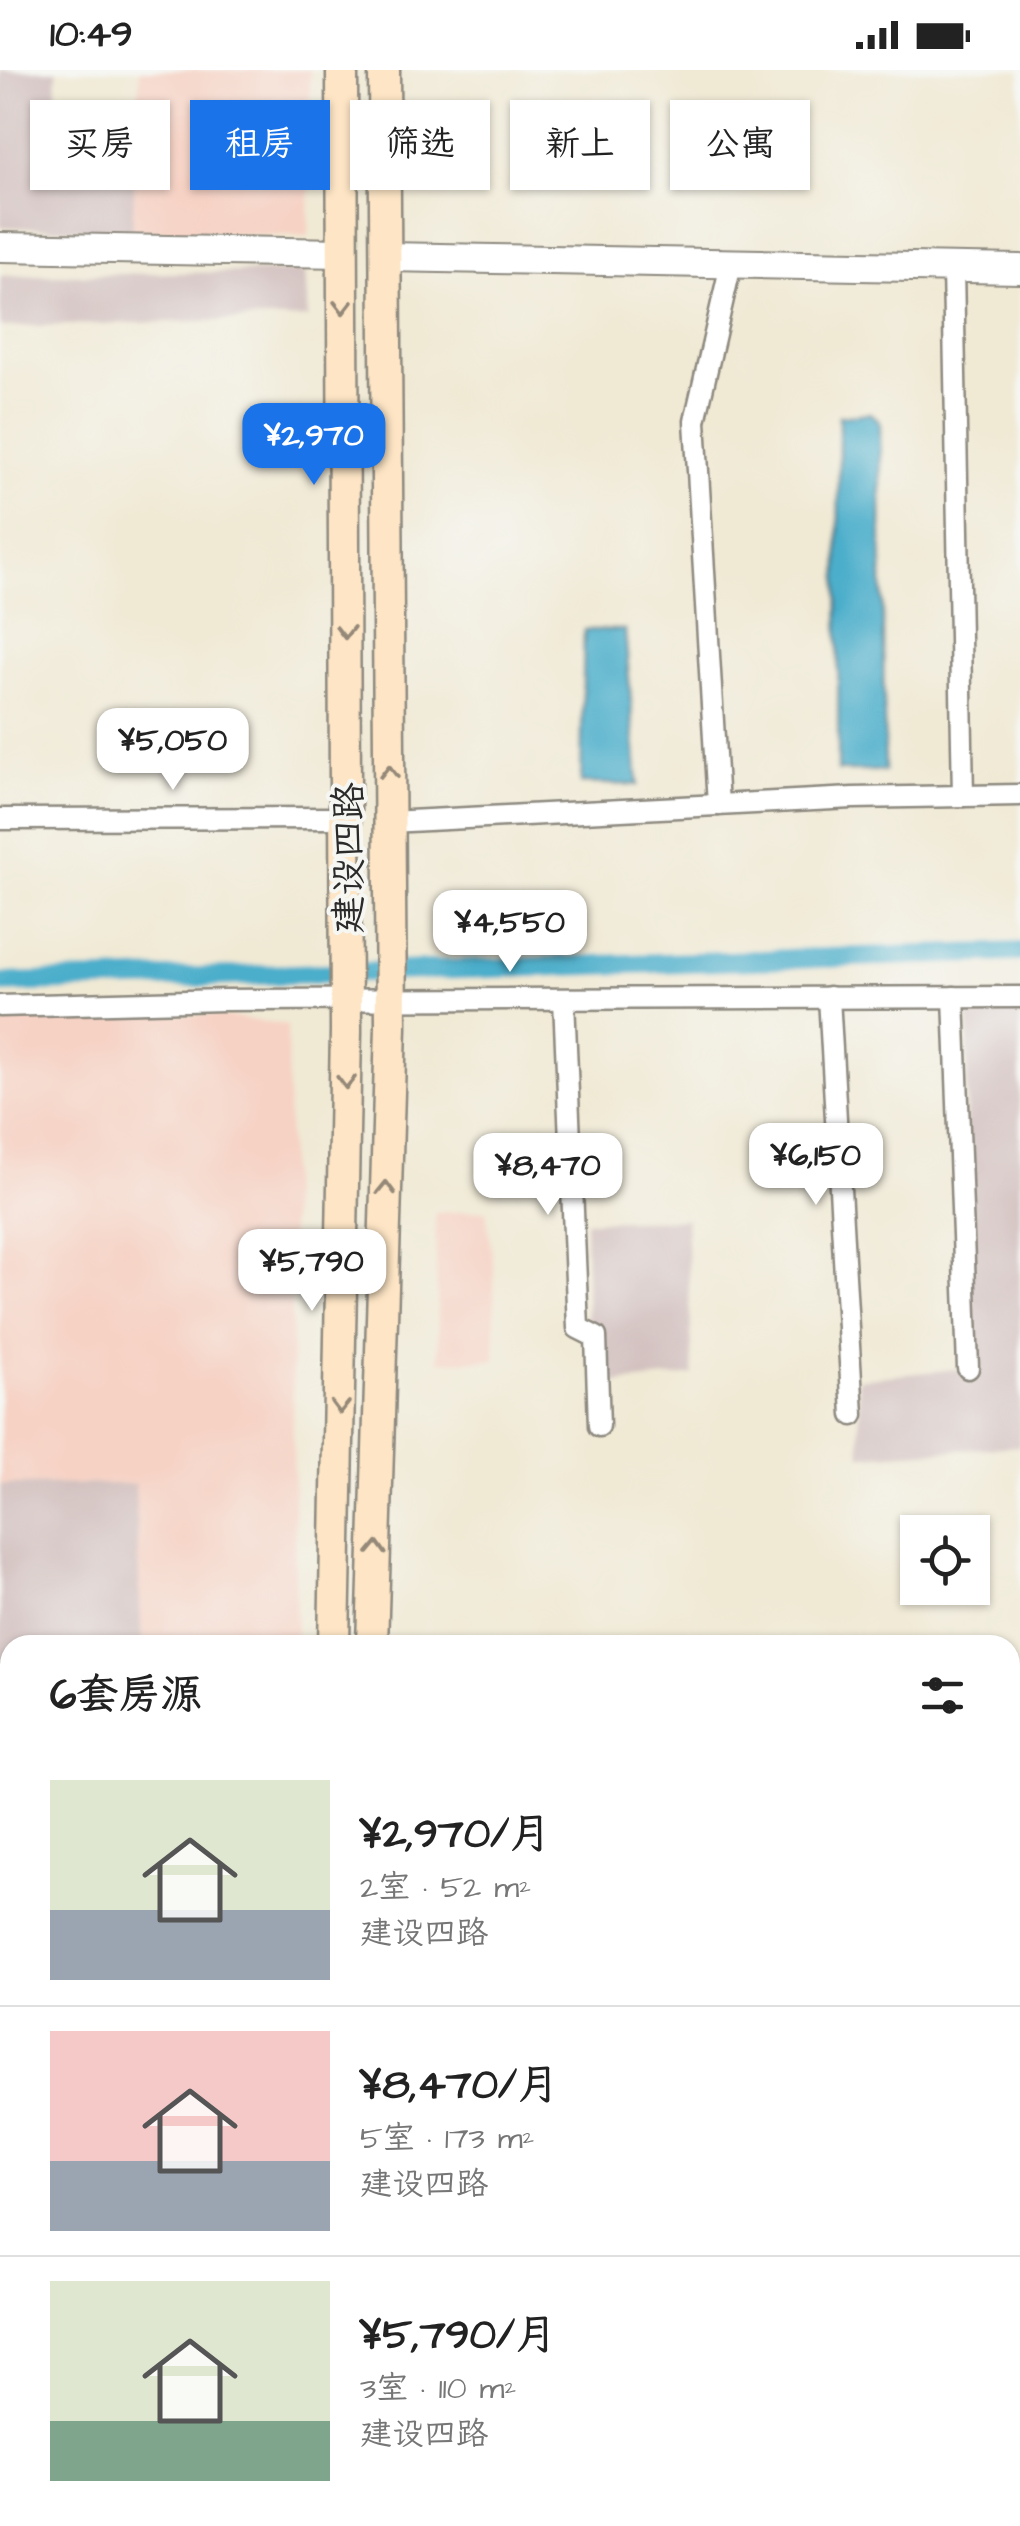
<!DOCTYPE html>
<html lang="zh">
<meta charset="utf-8">
<style>
:root{--surface:#fff;--page:#f6f6f6;--text:#222;--muted:#767676;--line:#e0e0e0;--accent:#1a73e8}
body{margin:0;font-family:"Architects Daughter","LXGW WenKai TC",sans-serif;background:var(--page);color:var(--text);height:100vh;display:flex;flex-direction:column;font-size:38px;white-space:nowrap}
*{box-sizing:border-box;margin:0}
p{font-size:32px;color:var(--muted)}
.icon{flex:none;width:55px;height:55px;fill:none;stroke:currentColor;stroke-width:2;stroke-linecap:round;stroke-linejoin:round}
.map{position:relative;flex:1;overflow:hidden}
.drawer{position:absolute;left:0px;top:1565px;width:1020px;height:892px;display:flex;flex-direction:column;background:var(--surface);border-radius:30px 30px 0 0;box-shadow:0 2px 8px #0004}
.drawer>*{flex:none}
.guide{position:absolute;left:30px;top:30px;width:960px;height:90px;display:flex;gap:20px}
.controls{position:absolute;left:900px;top:1445px;display:grid;gap:20px}
.controls a{display:grid;place-items:center;width:90px;height:90px;border-radius:0px;background:var(--surface);box-shadow:0 2px 8px #0004;font-size:50px}
.price{position:absolute;translate:-50% -85px;padding:0 22px;border-radius:20px;background:#fff;color:#222;font-size:32px;line-height:65px;filter:drop-shadow(0 2px 5px #0008)}
.price::after{content:'';position:absolute;left:50%;top:60px;width:30px;height:22px;margin-left:-15px;background:inherit;clip-path:polygon(0 0,100% 0,50% 100%)}
.price.current{background:var(--accent);color:#fff}
ul{padding:0;list-style:none}
li{display:flex;align-items:center;gap:30px;height:250px;padding:0 50px}
li+li{border-top:2px solid var(--line)}
li span{display:grid;place-items:center;flex:none;width:280px;height:200px;border-radius:0px;color:#555}
li>.icon{margin-inline-start:auto}
span .icon{width:120px;height:120px;fill:#fffc;stroke-width:1}
li b{font-size:42px}
h2{display:flex;justify-content:space-between;align-items:center;height:120px;padding:0 50px;font-size:42px}
.tag{padding:0 35px;border-radius:0px;background:var(--surface);box-shadow:0 2px 8px #0004;font-size:35px;line-height:90px}
.tag.current{background:var(--accent);color:#fff}
.status{display:flex;justify-content:space-between;align-items:center;height:70px;padding:0 50px;background:var(--surface);direction:ltr}
.status svg{height:28px;fill:currentColor}
.map>svg:first-child{display:block}
.built{fill:#f6d2c4}
.industrial{fill:#d1bfbe}
.water{fill:#4caecb;stroke:#3c6c7b;stroke-width:2.5}
.lines{fill:none;stroke-linecap:round;stroke-linejoin:round}
.canal{stroke:#4caecb;stroke-width:20}
.minor-casing{stroke:#8e8a80;stroke-width:25}
.tertiary-casing{stroke:#8e8a80;stroke-width:32}
.secondary-casing{stroke:#8e8a80;stroke-width:35}
.minor{stroke:#fff;stroke-width:20}
.tertiary{stroke:#fff;stroke-width:28}
.secondary{stroke:#fde5c5;stroke-width:30}
.oneway{stroke:#948878}
.labels{text-anchor:middle;dominant-baseline:central;stroke-width:8;stroke-linejoin:round;paint-order:stroke}
.street-label{font-size:38px;fill:#2b2b2b;stroke:#f6f6f2}
</style>
<div class="status"><b>10:49</b><svg viewBox="0 0 49 12"><path d="M0 12V9h3v3zM5 12V6h3v6zM10 12V3h3v9zM15 12V0h3v12zM26 1h20v11H26zM47 4h2v5h-2z"/></svg></div>
<div class="map">
<svg width="1020" height="2456" viewBox="0 0 1020 2456">
<rect width="100%" height="100%" fill="#f6f6f2"/>
<filter id="ink" filterUnits="userSpaceOnUse"><feTurbulence type="fractalNoise" baseFrequency=".01" numOctaves="2"/><feDisplacementMap in="SourceGraphic" scale="20" xChannelSelector="R" yChannelSelector="G"/><feConvolveMatrix kernelMatrix="1 2 1 2 8 2 1 2 1" color-interpolation-filters="sRGB"/></filter>
<filter id="wash" filterUnits="userSpaceOnUse"><feTurbulence type="fractalNoise" baseFrequency=".0048" numOctaves="4" result="noise"/><feDisplacementMap in="SourceGraphic" scale="40" xChannelSelector="R" yChannelSelector="G"/><feGaussianBlur stdDeviation="2.25" result="paint"/><feColorMatrix in="noise" values="0 0 0 0 0 0 0 0 0 0 0 0 0 0 0 0 0 1.4 0 .05"/><feComposite in="paint" operator="in"/></filter>
<g filter="url(#wash)">
<rect width="100%" height="100%" fill="#f0e9d4"/>
<g class="built">
<path d="M140,0h170l-1,166 -177,-5z"/>
<path d="M214,945l73,10 9,620h-154l-7,-161 -135,1v-469z"/>
<path d="M486,1140l8,60 1,90 -56,1 -4,-148z"/>
<path d="M1020,2362v94h-20v-8h10v-85z"/>
<path d="M368,2448h134l1,8h-135z"/>
</g>
<g class="industrial">
<path d="M0,0h57l-4,98 82,6 -3,57 -132,-4z"/>
<path d="M305,201l3,47 -308,9v-51z"/>
<path d="M969,941l51,2v433l-159,10 -3,-77 110,-11 -5,-142z"/>
<path d="M686,1149l7,156 -85,9 -5,-48 -16,-12 -2,-103z"/>
<path d="M135,1414l7,161h-132v270h-10v-430z"/>
</g>
<g class="water">
<path d="M871,343l9,9 5,349h-47l1,-355z"/>
<path d="M584,560h41l13,155 -57,-2z"/>
</g>
<g class="lines">
<g class="canal">
<path d="M0,913l1020,-31"/>
<path d="M1010,2066l10,-1"/>
<path d="M0,2114l10,-1"/>
</g>
</g>
</g>
<g filter="url(#ink)">
<g class="lines">
<defs>
<g id="minor">
<path d="M953,198l10,528"/>
<path d="M718,735l-23,-384 36,-157"/>
<path d="M0,749l345,-1"/>
<path d="M389,752l464,-24 167,-3"/>
<path d="M829,927l24,418"/>
<path d="M954,927l14,371"/>
<path d="M564,930l14,328 18,9 3,89"/>
<path d="M0,936l224,-6 796,-3"/>
<path d="M1010,1829h10"/>
<path d="M0,1860l10,-1"/>
<path d="M1010,2040l10,-1"/>
<path d="M0,2087l10,-1"/>
<path d="M1010,2100h10"/>
<path d="M0,2148l10,-1"/>
<path d="M608,2448v8"/>
</g>
<g id="tertiary">
<path d="M0,177l343,6"/>
<path d="M386,187l634,12"/>
</g>
<g id="secondary">
<path d="M334,1575l12,-614 -4,-961"/>
<path d="M372,1575l19,-618 -7,-957"/>
<path d="M293,2456v-8"/>
<path d="M331,2456v-8"/>
</g>
</defs>
<use href="#minor" class="minor-casing"/>
<use href="#tertiary" class="tertiary-casing"/>
<use href="#secondary" class="secondary-casing"/>
<use href="#minor" class="minor"/>
<use href="#tertiary" class="tertiary"/>
<use href="#secondary" class="secondary"/>
</g>
<defs><path id="oneway-chevron" d="M-2-3.5L2.5 0L-2 3.5" fill="none" stroke-width="1.6" stroke-linecap="round" stroke-linejoin="round" transform="scale(2.5)"/></defs>
<g class="oneway">
<use href="#oneway-chevron" transform="translate(343 237) rotate(90)"/>
<use href="#oneway-chevron" transform="translate(345 562) rotate(90)"/>
<use href="#oneway-chevron" transform="translate(389 702) rotate(-90)"/>
<use href="#oneway-chevron" transform="translate(346 1012) rotate(91)"/>
<use href="#oneway-chevron" transform="translate(386 1118) rotate(-89)"/>
<use href="#oneway-chevron" transform="translate(340 1337) rotate(91)"/>
<use href="#oneway-chevron" transform="translate(377 1478) rotate(-88)"/>
</g>
</g>
<g class="labels">
<g class="street-label">
<text transform="translate(350 788) rotate(-90)">建设四路</text>
</g>
</g>
</svg>
<div class="controls">
<a><svg class="icon" aria-label="locate" viewBox="0 0 24 24"><circle cx="12" cy="12" r="6"/><path d="M12 2v4M12 18v4M2 12h4M18 12h4"/></svg></a>
</div>
<b class="price current" style="left:314px;top:418px">¥2,970</b>
<b class="price" style="left:173px;top:723px">¥5,050</b>
<b class="price" style="left:510px;top:905px">¥4,550</b>
<b class="price" style="left:816px;top:1138px">¥6,150</b>
<b class="price" style="left:548px;top:1148px">¥8,470</b>
<b class="price" style="left:312px;top:1244px">¥5,790</b>
<div class="guide">
<a class="tag">买房</a>
<a class="tag current">租房</a>
<a class="tag">筛选</a>
<a class="tag">新上</a>
<a class="tag">公寓</a>
</div>
<section class="drawer">
<h2>6套房源<svg class="icon" aria-label="filters" viewBox="0 0 24 24"><path d="M4 7h16M4 17h16"/><circle cx="9" cy="7" r="2"/><circle cx="15" cy="17" r="2"/></svg></h2>
<ul>
<li><span style="background:linear-gradient(#dfe7d0 65%,#9aa5b1 0)"><svg class="icon" aria-label="home" viewBox="0 0 24 24"><path d="M3 11l9-7 9 7M6 9v11h12V9"/></svg></span><div><b>¥2,970/月</b><p>2室 · 52 m²</p><p>建设四路</p></div></li>
<li><span style="background:linear-gradient(#f6c9c9 65%,#9aa5b1 0)"><svg class="icon" aria-label="home" viewBox="0 0 24 24"><path d="M3 11l9-7 9 7M6 9v11h12V9"/></svg></span><div><b>¥8,470/月</b><p>5室 · 173 m²</p><p>建设四路</p></div></li>
<li><span style="background:linear-gradient(#dfe7d0 70%,#7fa58c 0)"><svg class="icon" aria-label="home" viewBox="0 0 24 24"><path d="M3 11l9-7 9 7M6 9v11h12V9"/></svg></span><div><b>¥5,790/月</b><p>3室 · 110 m²</p><p>建设四路</p></div></li>
</ul>
</section>
</div>
